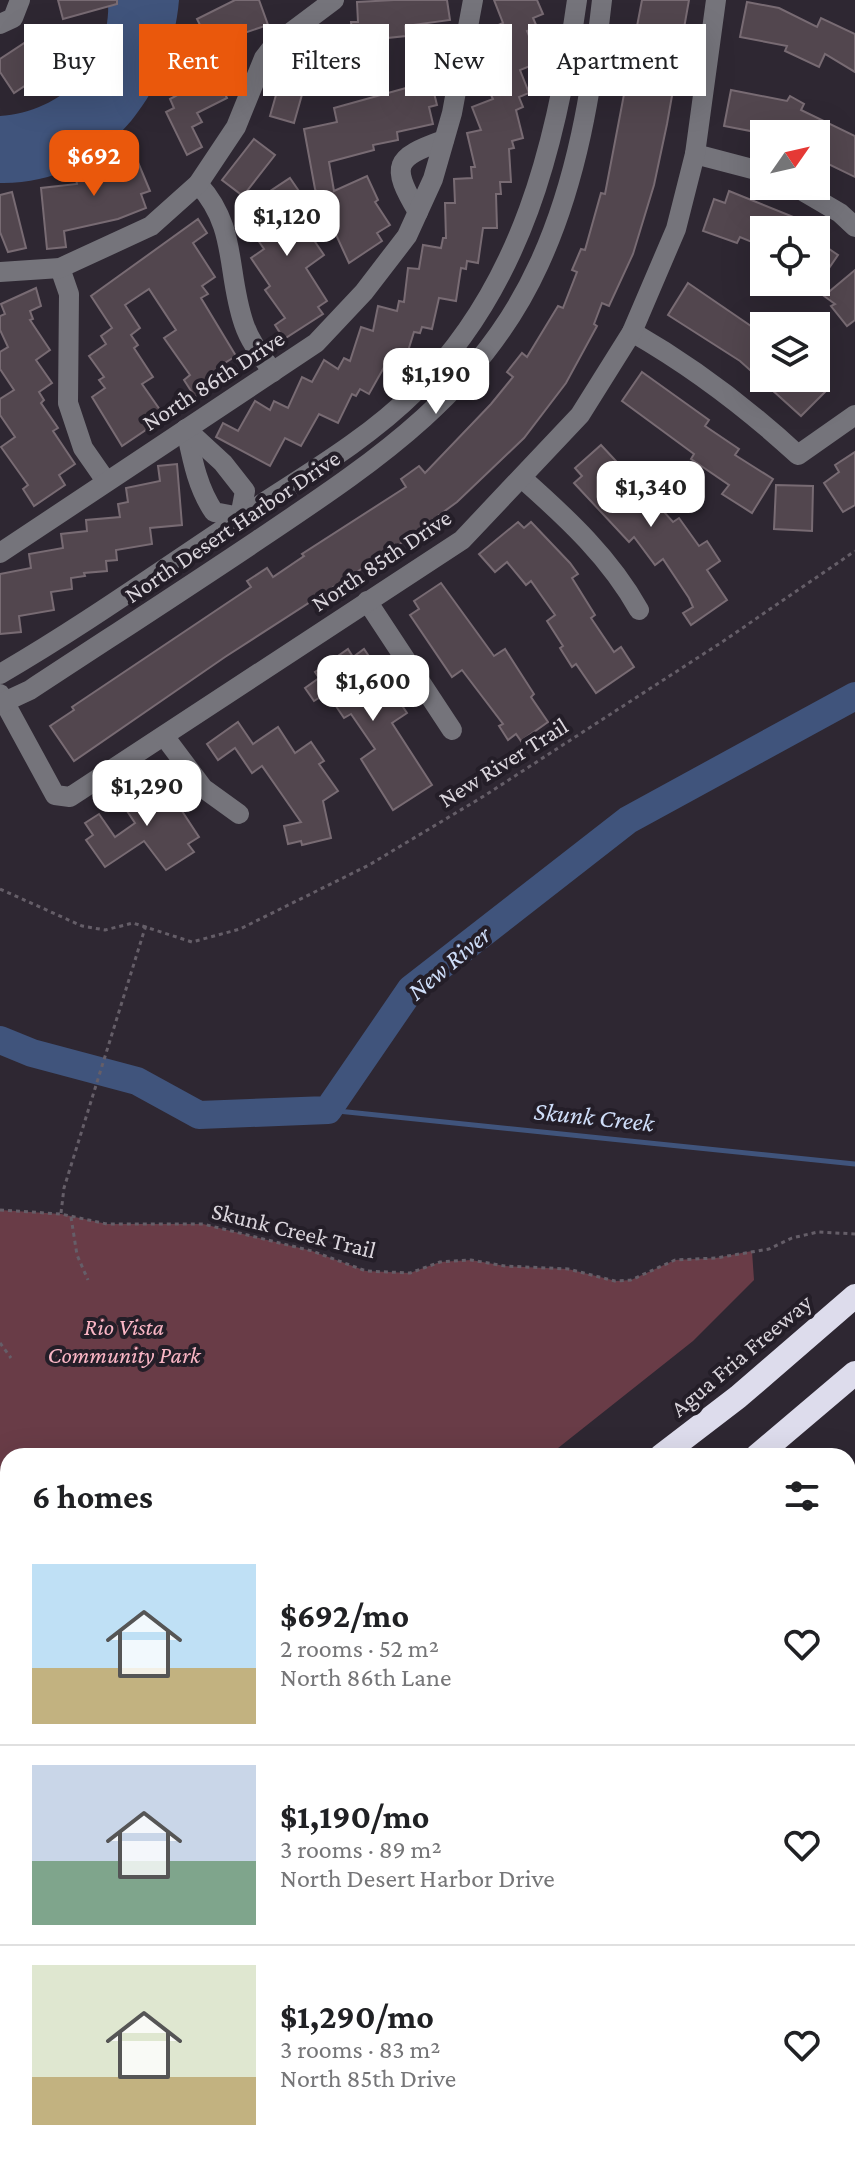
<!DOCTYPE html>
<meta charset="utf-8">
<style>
:root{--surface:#fff;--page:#f6f6f6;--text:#202124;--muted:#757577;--line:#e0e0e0;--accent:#ea580c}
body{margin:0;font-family:"Crimson Pro",serif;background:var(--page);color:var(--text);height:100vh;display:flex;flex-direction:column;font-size:30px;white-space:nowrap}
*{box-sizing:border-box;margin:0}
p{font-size:26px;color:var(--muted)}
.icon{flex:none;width:44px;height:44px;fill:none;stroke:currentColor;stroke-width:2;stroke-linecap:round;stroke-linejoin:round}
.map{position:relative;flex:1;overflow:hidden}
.sheet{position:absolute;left:0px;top:1448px;width:856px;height:712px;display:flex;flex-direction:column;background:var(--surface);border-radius:24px 24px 0 0;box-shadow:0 8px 32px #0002}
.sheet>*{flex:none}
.guide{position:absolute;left:24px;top:24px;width:808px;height:72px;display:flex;gap:16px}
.needle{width:52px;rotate:56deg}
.tools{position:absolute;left:750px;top:120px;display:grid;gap:16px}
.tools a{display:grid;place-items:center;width:80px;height:80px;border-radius:0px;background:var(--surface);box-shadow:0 8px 32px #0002;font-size:40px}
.price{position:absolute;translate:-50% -68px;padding:0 18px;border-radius:16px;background:#fff;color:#222;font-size:26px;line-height:52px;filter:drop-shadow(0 2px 4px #0008)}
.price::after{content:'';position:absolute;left:50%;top:48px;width:24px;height:18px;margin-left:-12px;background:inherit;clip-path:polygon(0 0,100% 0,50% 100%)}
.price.active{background:var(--accent);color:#fff}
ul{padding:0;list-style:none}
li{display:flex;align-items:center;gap:24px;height:200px;padding:0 32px}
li+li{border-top:2px solid var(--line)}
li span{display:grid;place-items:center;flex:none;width:224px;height:160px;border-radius:0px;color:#555}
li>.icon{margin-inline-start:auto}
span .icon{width:96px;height:96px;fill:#fffc;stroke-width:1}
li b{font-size:34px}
h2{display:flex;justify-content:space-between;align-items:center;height:96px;padding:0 32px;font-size:34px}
.tag{padding:0 28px;border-radius:0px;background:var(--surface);box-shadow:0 8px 32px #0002;font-size:28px;line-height:72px}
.tag.active{background:var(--accent);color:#fff}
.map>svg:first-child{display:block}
.green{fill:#693c47}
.water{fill:#40547c}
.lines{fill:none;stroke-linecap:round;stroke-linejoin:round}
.stream{stroke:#40547c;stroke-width:5}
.river{stroke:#40547c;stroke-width:28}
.building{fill:#52464e;stroke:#786b73;stroke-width:2}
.path{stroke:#655e68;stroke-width:3;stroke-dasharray:4 4;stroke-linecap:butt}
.minor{stroke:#75747b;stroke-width:20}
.major{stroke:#bfbfcb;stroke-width:20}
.highway{stroke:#dddcec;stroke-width:24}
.labels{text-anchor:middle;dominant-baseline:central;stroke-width:8;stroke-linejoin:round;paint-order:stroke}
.street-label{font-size:24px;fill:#dad5dc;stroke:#241e28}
.park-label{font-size:24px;font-style:italic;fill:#fab6c5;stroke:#241e28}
.water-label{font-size:26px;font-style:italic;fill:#cfdef9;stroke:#241e28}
</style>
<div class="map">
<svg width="855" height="2160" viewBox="0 0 855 2160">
<rect width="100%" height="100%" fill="#2e2732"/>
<path class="green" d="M0,1210l61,4 46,10h96l109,27 54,20 44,2 30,-11 31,-2 34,6 63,3 48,12 15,-1 44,-20 41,-2 36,-7 2,29 -61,61 -145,115h-540v304l-8,4z"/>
<path class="water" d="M108,0h71c-8,96 -77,185 -179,183v-67c62,-4 112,-53 108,-116z"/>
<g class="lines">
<g class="stream">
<path d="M328,1110l527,54"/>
<path d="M848,1494l7,-6"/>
<path d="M0,1997l8,-3"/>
</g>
<path class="river" d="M0,1040l32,13 105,28 62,34 129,-5 83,-121 217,-169 227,-124"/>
</g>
<g class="building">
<path d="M58,0h59v4l-54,15z"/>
<path d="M235,0h24l9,25 -33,11 6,12 -7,3 7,14 -24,12 10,21 -30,15 5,9 -10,5 10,20 -15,8 -21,-43 8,-4 -4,-9 22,-12 -12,-24 31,-16 -14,-28z"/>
<path d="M394,0h53l3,20 -45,6 1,10 -28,3 2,24 -35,2 1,16 -41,3 -11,39 -24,-7 12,-42 3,1 5,-16 29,8 -3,-34 36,-2 -1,-9h7l-1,-20z"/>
<path d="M494,0h43l6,14 -10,4 4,9 -10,4 13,31 -20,8 9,23 -10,4 4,10 -7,3 7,28 -11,3 2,7 -5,1 2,33h-11l1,12h-5l1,34h-14l-5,35 -11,-2 -1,8 -5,-1 -5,33 -17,-3 -7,31 -10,-2 -2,6 -6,-1 -11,35 -16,-5 -18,32 -9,-5 -4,7 -4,-2 -14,29 -19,-9 -18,32 -16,-8 -15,28 -54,-29 7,-14 15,8 17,-30 15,9 4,-9 14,7 14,-31 10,5 12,-22 14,9 6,-11 6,3 11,-34 12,4 5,-25 19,5 2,-10 5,1 4,-34 11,1 4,-24 18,3 2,-10h3l-1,-35h10l-1,-24 18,-1 -1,-11h4l-8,-34 14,-3 -9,-23 21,-8 -4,-8 6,-3 -12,-29 14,-6 -10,-23 16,-7z"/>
<path d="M642,0h47l-22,124 -13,61 -21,69 -24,52 -7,-3 -8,21 3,2 -31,57 -42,55 -67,64 -60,44 -172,111 -151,104 -24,-35 24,-16 -2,-3 179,-120 -4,-6 20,-13 6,9 31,-21 -2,-2 104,-67 -5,-8 18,-13 6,7 66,-69 22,-27 -6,-5 15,-19 5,4 31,-51 5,2 14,-36 -5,-2 9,-21 4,1 16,-57 4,1z"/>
<path d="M747,2l32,6 38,19 4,-9 34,16v38l-30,-18 -6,13 -34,-16 2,-5 -47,-9z"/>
<path d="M38,34l15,24 -10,7 4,6 -33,22 -14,-21v-13z"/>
<path d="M431,81l6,24 -8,2 4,17 -36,8 1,8 -25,5 1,5 -45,12 5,29 33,-15 11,24 -3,2 15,23 -13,8 5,8 -33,22 -34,-74 -11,-60 33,-7 -3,-14z"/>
<path d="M731,90l56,11 3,-5 14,8 -3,6 54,26v41l-39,-19v-24h-50l-42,-8z"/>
<path d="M254,139l21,16 -32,41 -21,-16z"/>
<path d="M132,148l18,43 -9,3 5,14 -28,11 -54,12 2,16 -19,2 -6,-61 36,-4 -2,-9 36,-7 -4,-10z"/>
<path d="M290,178l15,22 -13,8 32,47 -18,13 21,33 -9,6 5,7 -39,25 -9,-14 10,-7 -20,-28 5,-4 -19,-28 13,-9 -20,-29 16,-11 -8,-6z"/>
<path d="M729,191l67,27 -5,12h-27v17l-24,-10 -3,6 -34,-12 11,-32 11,4z"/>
<path d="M12,192l14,56 -18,4 -8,-20v-37z"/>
<path d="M198,219l9,14 -14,10 22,34 -13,9 6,8 -7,4 35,58 -16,10 7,9 -32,22 -11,-17 6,-5 -26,-37 12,-8 -27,-41 -24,16 15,23 -9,7 7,10 -4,3 19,29 -11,7 23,33 -43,29 -30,-49 13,-9 -6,-8 5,-3 -15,-21 17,-12 -5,-8 11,-8 -21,-32z"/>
<path d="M816,240l22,15 -22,32z"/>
<path d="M855,270v50l-8,6 -16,-20 4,-2 -11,-8z"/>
<path d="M688,283l76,52v43h51l12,12 -26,26 -61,-55 -72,-46z"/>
<path d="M36,288l5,18 -11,5 3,8 -3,1 20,30 -14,10 16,23 -13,9 5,8 -3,3 17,25 -5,3 22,33 -16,11 6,10 -31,21 -11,-17 5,-4 -27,-38 14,-10 -15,-22v-16l14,-9 -14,-21v-17l8,-5 -8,-17v-14l5,-2 -4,-10z"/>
<path d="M642,372l67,48 -4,6 34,23 -4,6 38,24 -21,34 -30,-19 7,-9 -38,-26 3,-5 -72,-53z"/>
<path d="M601,445l27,29 5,-6 11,12 -5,4 34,38 6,-4 20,28 8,-5 13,20 -13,9 20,30 -36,25 -8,-12 10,-6 -4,-9 -26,-39 -8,6 -21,-28 -5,5 -55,-59 8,-7 -7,-8z"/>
<path d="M855,452v53l-12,7 -19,-29 15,-11 -4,-7z"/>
<path d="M177,464l5,61 -32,3 2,16 -36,6 1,10 -11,1 1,10 -23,2 1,3 -14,2 1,11 -21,3 3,18 -35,6 2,16 -21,2v-60l31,-6 -2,-14 34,-6 -2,-14 26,-3 -1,-11 34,-3 -2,-13 10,-2 -2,-14 34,-7 -2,-15z"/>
<path d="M776,485l37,1 -1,45 -38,-2z"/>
<path d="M518,522l6,6 7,-6 39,41 8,11 -6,4 23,37 -4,3 23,34 7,-5 13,20 -38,26 -20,-29 -4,3 -12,-19 3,-2 -16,-25 8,-6 -24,-34 -5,4 -19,-23 -12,10 -16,-18z"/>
<path d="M441,583l53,73 11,-7 29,45 -3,3 17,25 -27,19 -5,-7 -8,6 -9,-14 4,-2 -41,-54 -10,7 -42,-62 9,-6 -5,-8z"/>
<path d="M348,649l5,8 11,-8 43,64 -15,10 40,62 -39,25 -32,-51 14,-10 -24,-35 -7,4 -17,-25 -13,8 -9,-13 14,-10 -4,-6z"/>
<path d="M238,722l15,22 25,-17 17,26 16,-11 13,19 -5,3 19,27 -15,10 8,37 -29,7 -1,-4 -13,3 -4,-18 17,-4 -39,-56 -10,7 -17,-25 -17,12 -11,-16z"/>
<path d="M159,776l40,61 -11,7 6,8 -28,18 -22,-29 -39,26 -19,-27 7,-5 -8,-12 14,-9 16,23 20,-14 -14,-21z"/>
</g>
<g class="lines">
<g class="path">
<path d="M0,889l82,37 23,4 28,-7 59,19 48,-13 129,-64 115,-69 238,-154 133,-91"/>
<path d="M0,1210l61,4 46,10h96l109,27 54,20 44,2 30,-11 31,-2 34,6 63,3 47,12 16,-1 44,-20 41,-2 53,-9 23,-11 26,-6 37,2"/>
<path d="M61,1213l3,-25 82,-263"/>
<path d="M71,1217l6,38 11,25"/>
<path d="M0,1343l11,15"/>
</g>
<g class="minor">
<path d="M0,24l13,-6 7,-18"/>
<path d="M695,154l69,18"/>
<path d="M198,184c40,43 28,88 46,140 6,18 18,33 29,48"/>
<path d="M794,186l46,27 15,14"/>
<path d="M418,212c-28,-47 -24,-54 26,-72"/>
<path d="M60,268l9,26 -1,109 15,45 23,33"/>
<path d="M0,272l60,-4 91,-42 47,-42 38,-57 28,-69 10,-13 60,-45"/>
<path d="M632,332c61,35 114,75 166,123l57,-40"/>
<path d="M186,429c6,29 11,58 28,83l26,5"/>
<path d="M186,429l37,34 22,28 -5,26"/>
<path d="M523,479c45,40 87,79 116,131"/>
<path d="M0,553l316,-210 48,-51 43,-56 26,-57 19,-66 21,-113"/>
<path d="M367,601l85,129"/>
<path d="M0,674c81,-47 157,-101 234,-152 61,-41 130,-79 182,-131 106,-105 141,-248 161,-391"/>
<path d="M0,694l55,101 15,2 392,-257 118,-125 52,-83 44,-103 19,-75 21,-154"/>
<path d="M0,704l30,-14c76,-50 152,-99 228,-150 113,-76 222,-146 281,-276 38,-82 53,-175 63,-264"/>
<path d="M164,736l39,52 36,26"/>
<path d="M848,1563l7,-6"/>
<path d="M848,1633l7,-6"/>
<path d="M848,1703l7,-7"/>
<path d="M848,1745l7,-5"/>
<path d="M848,1921l7,11"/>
<path d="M848,1961l7,-2"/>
<path d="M509,2152l5,8"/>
</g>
<g class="major">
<path d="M848,1850l7,-5"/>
<path d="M381,2160l12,-8"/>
</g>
<g class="highway">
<path d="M661,1456l77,-59 117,-101"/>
<path d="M757,1456l98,-83"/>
<path d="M0,1845l8,-3"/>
<path d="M0,1912l8,-3"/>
</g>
</g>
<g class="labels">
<g class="street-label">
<text transform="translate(213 380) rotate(-33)">North 86th Drive</text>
<text transform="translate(232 526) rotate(-34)">North Desert Harbor Drive</text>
<text transform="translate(381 560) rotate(-34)">North 85th Drive</text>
<text transform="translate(503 762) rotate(-32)">New River Trail</text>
<text transform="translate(294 1230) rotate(14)">Skunk Creek Trail</text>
<text transform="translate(741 1355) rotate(-40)">Agua Fria Freeway</text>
</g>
<g class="park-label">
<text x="124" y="1326">Rio Vista<tspan x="124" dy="28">Community Park</tspan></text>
</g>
<g class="water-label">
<text transform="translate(449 963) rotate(-40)">New River</text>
<text transform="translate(594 1117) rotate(6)">Skunk Creek</text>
</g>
</g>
</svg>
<div class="tools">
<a><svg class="needle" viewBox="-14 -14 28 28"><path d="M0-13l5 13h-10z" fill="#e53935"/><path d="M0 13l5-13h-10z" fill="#757577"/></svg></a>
<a><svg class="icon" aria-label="locate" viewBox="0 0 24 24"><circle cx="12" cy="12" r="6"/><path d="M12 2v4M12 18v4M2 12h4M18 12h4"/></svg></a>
<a><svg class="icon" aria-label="layers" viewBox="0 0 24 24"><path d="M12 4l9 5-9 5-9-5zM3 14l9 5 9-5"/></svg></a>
</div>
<b class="price active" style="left:94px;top:198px">$692</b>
<b class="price" style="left:287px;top:258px">$1,120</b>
<b class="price" style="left:436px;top:416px">$1,190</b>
<b class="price" style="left:651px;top:529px">$1,340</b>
<b class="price" style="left:373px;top:723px">$1,600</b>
<b class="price" style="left:147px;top:828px">$1,290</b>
<div class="guide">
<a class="tag">Buy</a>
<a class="tag active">Rent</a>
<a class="tag">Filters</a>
<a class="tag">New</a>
<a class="tag">Apartment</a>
</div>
<section class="sheet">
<h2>6 homes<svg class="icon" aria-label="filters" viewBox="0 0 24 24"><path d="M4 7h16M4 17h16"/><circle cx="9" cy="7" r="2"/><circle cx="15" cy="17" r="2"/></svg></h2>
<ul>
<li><span style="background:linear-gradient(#bfe0f5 65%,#c2b280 0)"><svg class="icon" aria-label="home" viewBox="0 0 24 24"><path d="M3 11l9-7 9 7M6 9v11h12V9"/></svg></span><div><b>$692/mo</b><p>2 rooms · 52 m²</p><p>North 86th Lane</p></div><svg class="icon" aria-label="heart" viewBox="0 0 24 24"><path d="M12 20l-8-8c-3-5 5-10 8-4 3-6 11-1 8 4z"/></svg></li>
<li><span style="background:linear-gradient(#c9d6e8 60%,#7fa58c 0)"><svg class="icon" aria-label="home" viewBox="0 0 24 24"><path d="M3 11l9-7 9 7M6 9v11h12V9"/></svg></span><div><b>$1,190/mo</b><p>3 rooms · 89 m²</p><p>North Desert Harbor Drive</p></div><svg class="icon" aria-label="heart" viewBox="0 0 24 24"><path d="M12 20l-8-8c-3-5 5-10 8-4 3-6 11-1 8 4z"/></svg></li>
<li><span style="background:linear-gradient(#dfe7d0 70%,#c2b280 0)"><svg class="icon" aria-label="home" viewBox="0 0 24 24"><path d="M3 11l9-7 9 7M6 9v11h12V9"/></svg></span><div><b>$1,290/mo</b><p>3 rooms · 83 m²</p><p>North 85th Drive</p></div><svg class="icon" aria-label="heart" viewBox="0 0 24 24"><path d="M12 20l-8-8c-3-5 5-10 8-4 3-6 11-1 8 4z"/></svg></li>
</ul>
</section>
</div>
